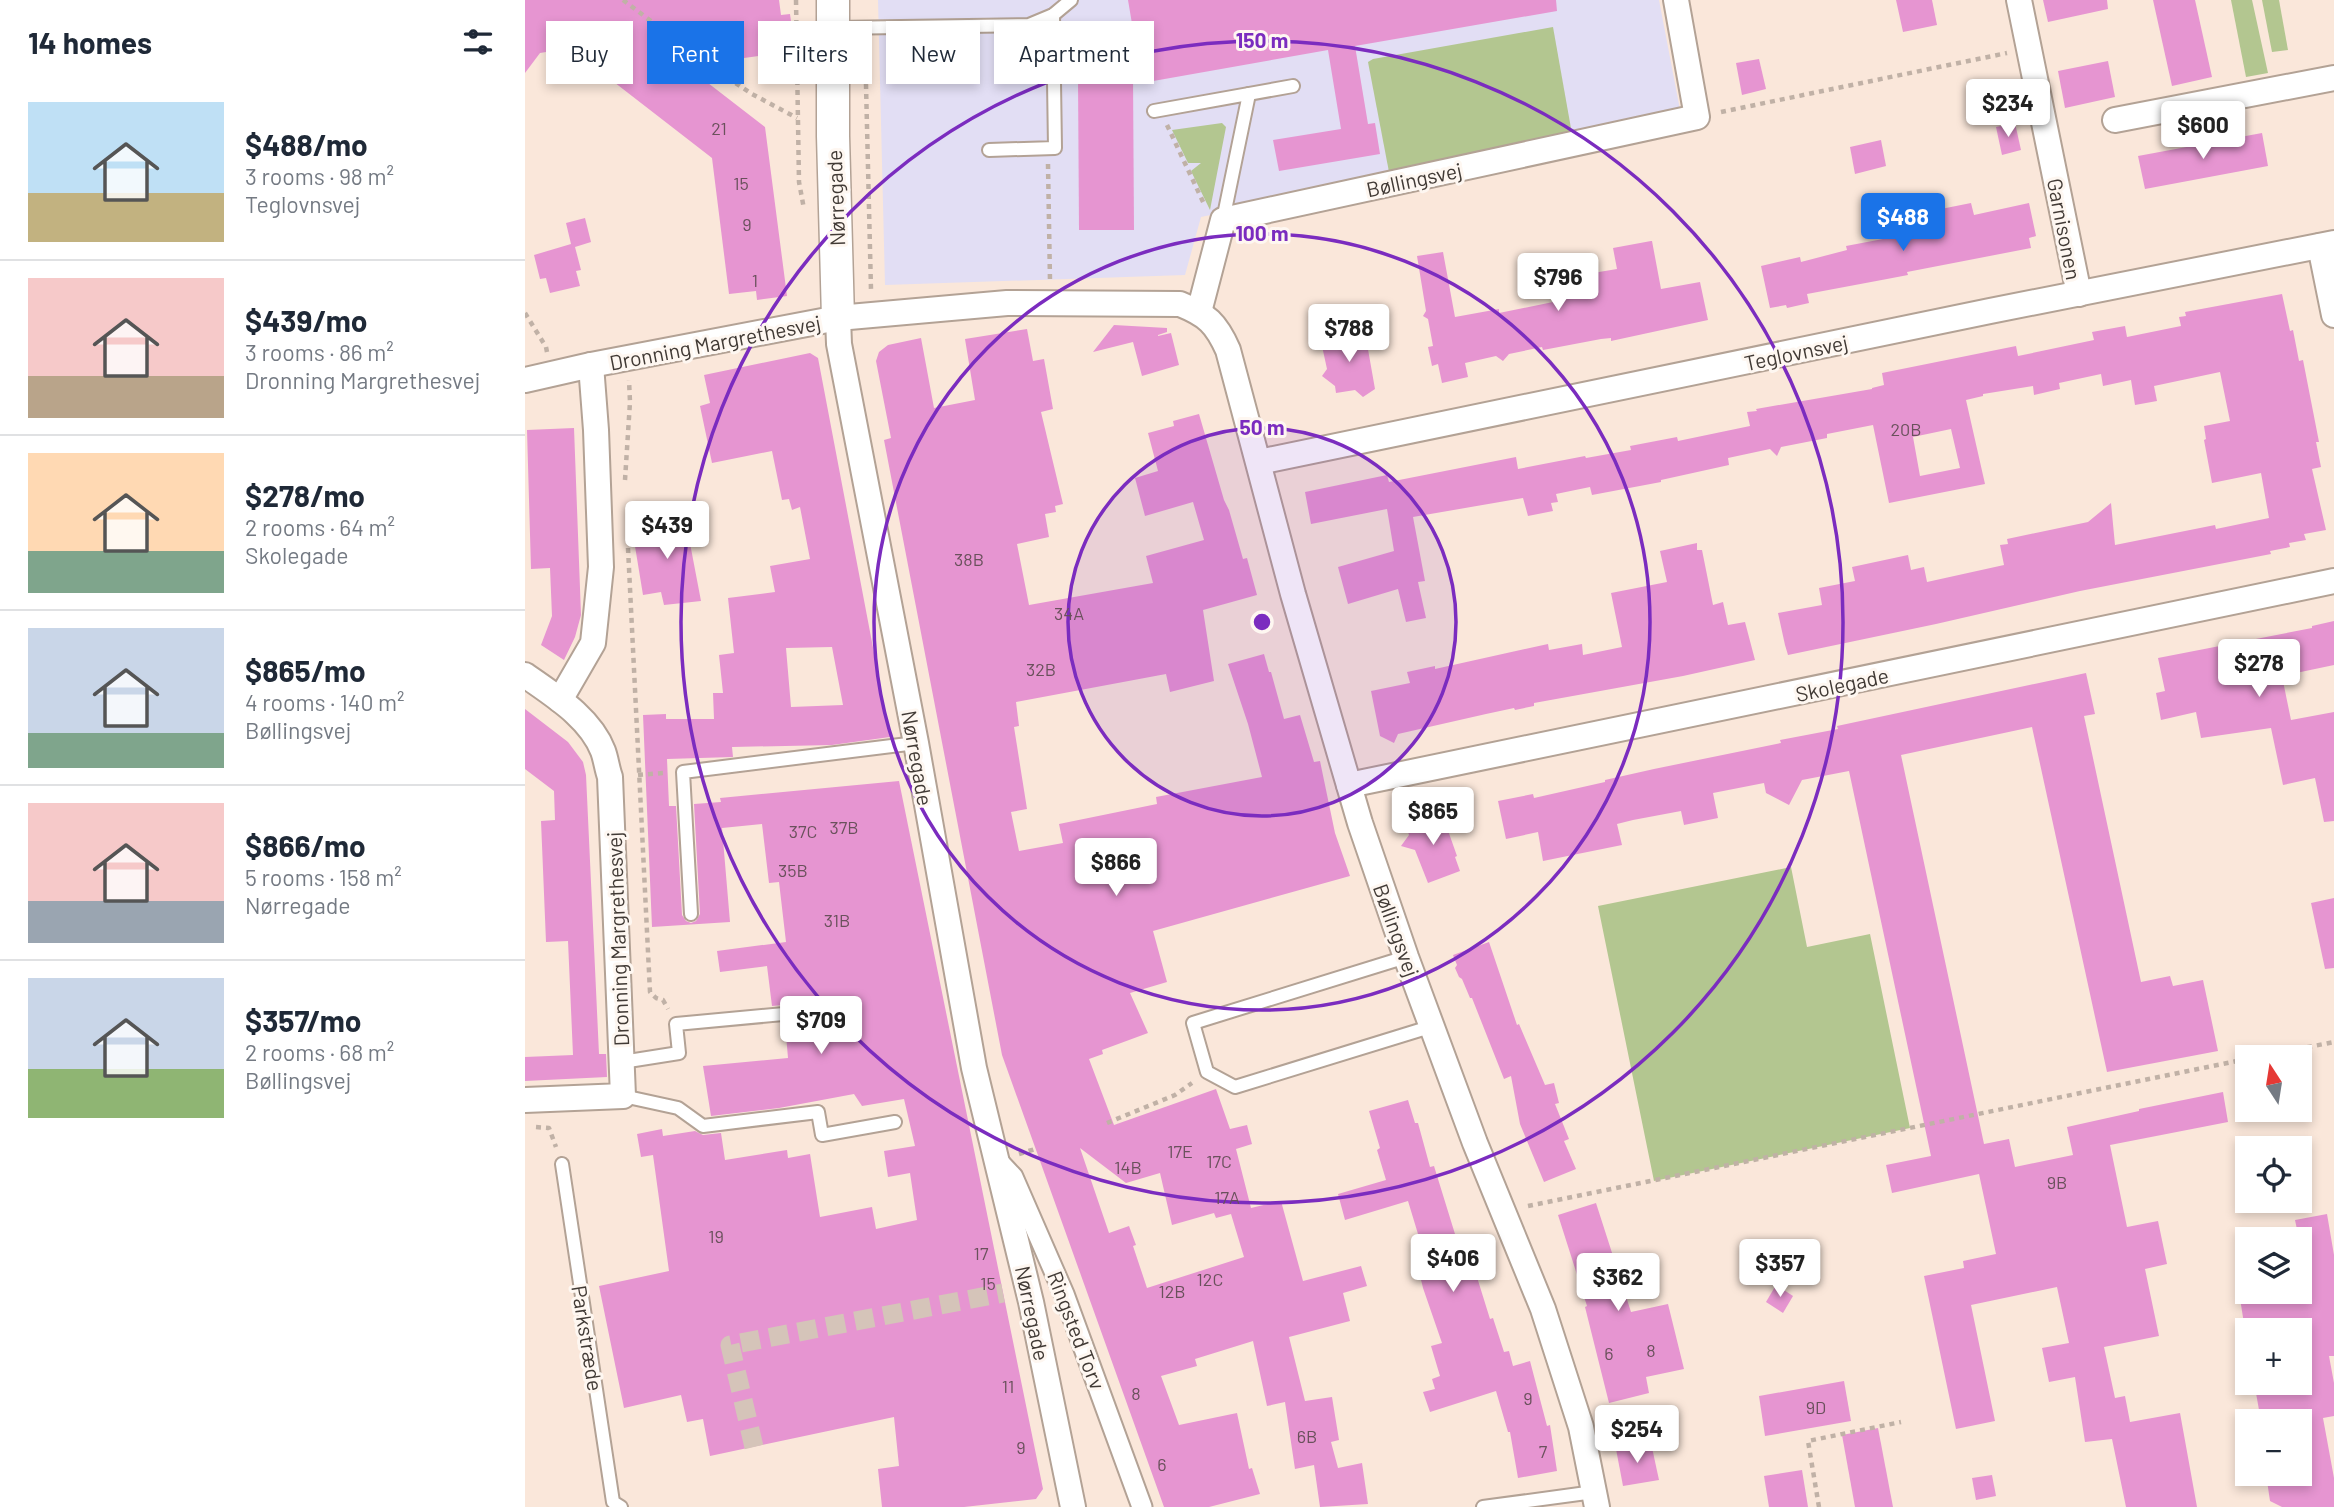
<!DOCTYPE html>
<meta charset="utf-8">
<style>
:root{--surface:#fff;--page:#f6f6f7;--text:#1f2937;--muted:#747a83;--line:#e0e1e3;--accent:#1a73e8}
body{margin:0;font-family:Barlow,sans-serif;background:var(--page);color:var(--text);height:100vh;display:flex;flex-direction:column;font-size:26px;white-space:nowrap}
*{box-sizing:border-box;margin:0}
p{font-size:23px;color:var(--muted)}
.icon{flex:none;width:38px;height:38px;fill:none;stroke:currentColor;stroke-width:2;stroke-linecap:round;stroke-linejoin:round}
.map{position:relative;flex:1;overflow:hidden}
.drawer{display:flex;flex-direction:column;background:var(--surface);width:525px}
.drawer>*{flex:none}
.banner{position:absolute;left:21px;top:21px;width:665px;height:63px;display:flex;gap:14px}
.needle{width:46px;rotate:348deg}
.buttons{position:absolute;left:1710px;top:1045px;display:grid;gap:14px}
.buttons a{display:grid;place-items:center;width:77px;height:77px;border-radius:0px;background:var(--surface);box-shadow:0 4px 10px #0003;font-size:35px}
.price{position:absolute;translate:-50% -60px;padding:0 16px;border-radius:7px;background:#fff;color:#222;font-size:23px;line-height:46px;filter:drop-shadow(0 2px 4px #0008)}
.price::after{content:'';position:absolute;left:50%;top:42px;width:21px;height:16px;margin-left:-10px;background:inherit;clip-path:polygon(0 0,100% 0,50% 100%)}
.price.selected{background:var(--accent);color:#fff}
ul{padding:0;list-style:none}
li{display:flex;align-items:center;gap:21px;height:175px;padding:0 28px}
li+li{border-top:2px solid var(--line)}
li span{display:grid;place-items:center;flex:none;width:196px;height:140px;border-radius:0px;color:#555}
li>.icon{margin-inline-start:auto}
span .icon{width:84px;height:84px;fill:#fffc;stroke-width:1}
li b{font-size:30px}
h2{display:flex;justify-content:space-between;align-items:center;height:84px;padding:0 28px;font-size:30px}
.chip{padding:0 24px;border-radius:0px;background:var(--surface);box-shadow:0 4px 10px #0003;font-size:24px;line-height:63px}
.chip.selected{background:var(--accent);color:#fff}
main{display:flex;flex:1;min-height:0}
.map>svg:first-child{display:block}
.medical{fill:#e2def4}
.green{fill:#b3c690}
.building{fill:#e695d1;fill-rule:evenodd}
.lines{fill:none;stroke-linecap:round;stroke-linejoin:round}
.pedestrian-tunnel{stroke:#d5c4b9;stroke-width:19;stroke-dasharray:19 10;stroke-linecap:butt}
.service-casing{stroke:#b3a295;stroke-width:16}
.pedestrian-casing{stroke:#b3a295;stroke-width:23}
.minor-casing{stroke:#b3a295;stroke-width:28}
.tertiary-casing{stroke:#b3a295;stroke-width:35}
.path{stroke:#c0b1a6;stroke-width:4.5;stroke-dasharray:5 5;stroke-linecap:butt}
.service{stroke:#fff;stroke-width:12}
.pedestrian{stroke:#fff;stroke-width:19}
.minor{stroke:#fff;stroke-width:24}
.tertiary{stroke:#fff;stroke-width:32}
.ring{fill:none;stroke:#7b2cbf;stroke-width:3.5}
.labels{text-anchor:middle;dominant-baseline:central;stroke-width:6;stroke-linejoin:round;paint-order:stroke}
.number-label{font-size:18px;fill:#6a515c}
.street-label{font-size:21px;fill:#413a35;stroke:#fef7f1}
.centre{fill:#7b2cbf;stroke:#fef7f1;stroke-width:3.5}
.ring-label{font-size:21px;text-anchor:middle;font-weight:bold;fill:#7b2cbf;stroke:#fef7f1;stroke-width:6;stroke-linejoin:round;paint-order:stroke}
</style>
<main>
<section class="drawer">
<h2>14 homes<svg class="icon" aria-label="filters" viewBox="0 0 24 24"><path d="M4 7h16M4 17h16"/><circle cx="9" cy="7" r="2"/><circle cx="15" cy="17" r="2"/></svg></h2>
<ul>
<li><span style="background:linear-gradient(#bfe0f5 65%,#c2b280 0)"><svg class="icon" aria-label="home" viewBox="0 0 24 24"><path d="M3 11l9-7 9 7M6 9v11h12V9"/></svg></span><div><b>$488/mo</b><p>3 rooms · 98 m²</p><p>Teglovnsvej</p></div></li>
<li><span style="background:linear-gradient(#f6c9c9 70%,#b9a48a 0)"><svg class="icon" aria-label="home" viewBox="0 0 24 24"><path d="M3 11l9-7 9 7M6 9v11h12V9"/></svg></span><div><b>$439/mo</b><p>3 rooms · 86 m²</p><p>Dronning Margrethesvej</p></div></li>
<li><span style="background:linear-gradient(#ffd9b3 70%,#7fa58c 0)"><svg class="icon" aria-label="home" viewBox="0 0 24 24"><path d="M3 11l9-7 9 7M6 9v11h12V9"/></svg></span><div><b>$278/mo</b><p>2 rooms · 64 m²</p><p>Skolegade</p></div></li>
<li><span style="background:linear-gradient(#c9d6e8 75%,#7fa58c 0)"><svg class="icon" aria-label="home" viewBox="0 0 24 24"><path d="M3 11l9-7 9 7M6 9v11h12V9"/></svg></span><div><b>$865/mo</b><p>4 rooms · 140 m²</p><p>Bøllingsvej</p></div></li>
<li><span style="background:linear-gradient(#f6c9c9 70%,#9aa5b1 0)"><svg class="icon" aria-label="home" viewBox="0 0 24 24"><path d="M3 11l9-7 9 7M6 9v11h12V9"/></svg></span><div><b>$866/mo</b><p>5 rooms · 158 m²</p><p>Nørregade</p></div></li>
<li><span style="background:linear-gradient(#c9d6e8 65%,#8fb573 0)"><svg class="icon" aria-label="home" viewBox="0 0 24 24"><path d="M3 11l9-7 9 7M6 9v11h12V9"/></svg></span><div><b>$357/mo</b><p>2 rooms · 68 m²</p><p>Bøllingsvej</p></div></li>
</ul>
</section>
<div class="map">
<svg width="1809" height="1507" viewBox="0 0 1809 1507">
<rect width="100%" height="100%" fill="#fae7da"/>
<path class="medical" d="M353,0h781l22,115 -480,102 -16,58 -300,10z"/>
<g class="green">
<path d="M1706,0h21l16,73 -22,4z"/>
<path d="M1737,0h17l9,50 -16,2z"/>
<path d="M1028,27l19,107 -183,38 -21,-110 5,-3z"/>
<path d="M697,123l4,4 -16,83 -19,-39 10,-8h-13l-16,-33z"/>
<path d="M1266,867l16,80 63,-13 40,194 -256,53 -56,-275z"/>
</g>
<g class="building">
<path d="M0,0h254l2,15 9,-1 5,37 -109,15 79,61 22,169 -30,4 -1,-9 -27,3 -17,-136 -142,-110 -30,5 -15,20z"/>
<path d="M603,0h428l1,11 -202,35 13,78 7,-1 5,31 -101,17 -6,-31 68,-11 -13,-79 -186,33z"/>
<path d="M1371,0h36l5,25 -34,7z"/>
<path d="M1518,0h64l1,9 -60,13z"/>
<path d="M1628,0h42l17,77 -40,9z"/>
<path d="M1234,59l7,30 -24,6 -6,-32z"/>
<path d="M1583,61l7,36 -50,11 -7,-37z"/>
<path d="M608,77l1,153h-55l-1,-152z"/>
<path d="M1490,123l6,27 -19,5 -6,-28z"/>
<path d="M1737,133l6,33 -123,23 -7,-33z"/>
<path d="M1356,140l5,26 -31,8 -5,-27z"/>
<path d="M1446,203l3,12 55,-12 7,33 -7,2 2,10 -124,24 1,3 -21,4 -80,15 2,9 -22,5 -1,-3 -16,3 -9,-42 39,-9 1,5 46,-12 -1,-4 79,-15 -2,-10 19,-4 -1,-8z"/>
<path d="M60,218l6,24 -16,5 6,23 -5,1 4,15 -30,7 -4,-15 -6,1 -6,-24 37,-11 -5,-21z"/>
<path d="M1126,241h1l9,48 39,-7 8,38 -97,21v-3l-10,1 -58,11 -1,-3 -33,7 -6,7 -7,-5 -31,7 3,14 -26,6 -4,-19 -6,2 -4,-19 5,-1 -5,-27 -5,-3 3,-5 -9,-55 26,-4 12,65 44,-8v4l83,-17 -2,-8 10,-2 -3,-12 30,-5 -4,-21z"/>
<path d="M1757,294l8,37 3,-1 6,31 4,-1 16,82h-3l5,25 -9,2 14,61 -22,4 2,6 -17,3 1,4 -20,4 1,3 -191,37 -144,33 -148,31 -3,-10 -7,-32 44,-8 -3,-17 36,-7 -3,-14 56,-12 3,15 13,-3 3,15 77,-17 -4,-20 8,-1 -1,-5 81,-17 23,-19 4,42 100,-20 1,4 53,-11 -8,-45 -49,10 -8,-43 2,-1 -2,-13 26,-5 -10,-49 -66,14 3,15 -22,4 -4,-25 -28,6 -2,-12 -42,9 1,6 -26,6 -1,-9 -50,8v2l-17,4 19,84 -96,19 -16,-78 -46,9v4l-46,9 -4,9 -7,-7 -42,9 1,7 -68,15v2l-69,13 -2,-8 -34,7 2,8 -7,1 2,8 -25,5 -5,-18 -110,19 12,64 -7,1 8,36 -20,4 -8,-33 -50,15 -10,-37 56,-16 -7,-42 -76,15 -6,-32 82,-17 2,7 127,-25 2,12 67,-13 1,2 45,-8 -1,-4 47,-9 1,4 72,-15 -3,-14 10,-1 -1,-2 116,-20v-1l12,-3 -2,-12 134,-27 2,10 76,-16 -2,-8 33,-6 2,11 54,-11 -2,-9 7,-1 -1,-4zM1426,429l9,39 -40,8 -7,-39z"/>
<path d="M589,325l53,3v4l-9,3v1l13,-3 8,32 -37,11 -9,-34 -40,10z"/>
<path d="M502,329l6,32 11,-2 9,50 -12,3 22,92 -8,2 1,6 -11,2 4,23 -32,7 12,61 124,-22 -7,-27 58,-16 -11,-38 -48,14 -10,-38 23,-7 -10,-38 26,-7 -1,-5 26,-7 25,86 5,10 14,49 4,-1 10,37 -54,15 11,71 -44,11 -4,-18 -150,28 3,24 -5,1 13,82 -16,3 8,39 44,-8 -4,-19 98,-20 -1,-7 106,-20 -14,-53 -20,-60 36,-10 5,18h2l13,47 16,-4 14,47 6,-1 15,72 15,43 -197,55 14,51 -37,11 18,40 -46,17 1,4 -14,5 25,66 102,-36 14,40 17,-4 5,19 -16,5 15,59 30,-7 22,80 58,-15 6,20 -24,7 7,28 -61,16 16,64 27,-4 7,43 -8,2 7,26 24,-5 6,41 -48,3 -6,-42 -19,4 -10,-67 -18,4 -14,-65 -58,18 2,7 -36,10 18,49 58,-12 12,56 3,-1 8,26 -51,13h-45l-162,-452 -118,-615 7,-2 -15,-77 3,-9 9,-7 33,-7 13,70 41,-8 -10,-61zM555,1148l46,35 34,-10 12,52 42,-12 2,5 15,-4 13,43 -97,31 -14,-42 3,-1 -7,-19 -20,7z"/>
<path d="M835,332l2,6h4l9,51 -12,8 -8,-7 -19,3 -1,-7 -13,-10 5,-7 -5,-23 12,-2 -2,-7z"/>
<path d="M285,353l8,5 72,379 -58,8 -100,2 1,10 -66,2 2,47h7l6,109 4,6 5,2 5,-2 4,-7 -6,-110 27,-2 -1,-4 179,-17 144,708 -7,10 -72,8h-82l-4,-38 21,-3 -5,-49 -184,39 -7,-37 -16,3 -6,-27 -57,13 -25,-122 70,-15 -16,-116 -12,2 -4,-23 25,-5 1,7 32,-5 8,4 18,-2 4,27 62,-10 1,8 22,-4 10,63 52,-10 4,22 41,-9 -7,-47 -22,4 -4,-26 31,-5 -11,-47 -42,7 -8,-12 -75,14 -68,8 -8,-50 85,-8 -3,-35 43,-4 7,-6 -1,-9 -7,-3 -55,5 -5,-40 -47,6 -3,-21 69,-9 -7,-60 -10,1 -7,-59 -40,4 8,94 -78,5 -9,-212 23,-1v5h48l-1,-26h10l-4,-38 15,-2 -6,-55 47,-6 -5,-26 40,-7 -10,-52 -8,3 -3,-11 -7,1 -10,-49 -60,12 -12,-57 10,-3 -6,-28zM307,647l11,58 -52,2 -5,-59z"/>
<path d="M49,428l7,187 -6,22 -11,23 -23,-15 11,-29 -2,-48 -19,1 -4,-139z"/>
<path d="M160,517l16,84 -37,4 -3,-13 -18,3 -11,-67z"/>
<path d="M1172,543v7h5l11,55 10,-3 5,23 17,-3 10,38 -72,16 -149,27v3l-19,4 -1,-2 -28,6 -88,20 -4,9 -14,-7 -9,-45 39,-8 -3,-11 28,-6v3l113,-25 1,6 33,-6 1,11 39,-8 -11,-54 56,-11 -7,-31z"/>
<path d="M1809,621v44l-38,8 1,6 -14,2 8,39 43,-8v109l-10,1 -9,-44 -32,7 -12,-57 -70,10 -5,-26 -35,8 -5,-27 9,-2 -7,-33 154,-30v-2z"/>
<path d="M1561,673l9,41 -11,2 57,266 29,-6 3,10 30,-6 15,71 -111,21 -75,-345 -131,28 83,389 25,-5 6,28 58,-12 -6,-28 72,-16v-2l84,-17 5,30 -118,23 17,82 31,-6 9,43 -22,5 14,67 -55,11 11,51 10,-2 5,26 50,-9 17,94h-71l-14,-68 -27,3 -10,-65 -26,5 -7,-34 27,-5 -12,-56 -86,18 24,116 -39,8 -32,-153 40,-8 -1,-7 33,-7 -17,-80 -87,19 -6,-28 45,-9 -82,-385 -47,9 -13,25 -23,-12 -2,-10 -51,10 5,25 -34,7 -3,-14 -48,9 -16,4 5,21 -79,16 -5,-29 -32,7 -8,-38 35,-7 1,4 71,-16v-2l49,-11 127,-26 -1,-3 58,-11 -1,-3z"/>
<path d="M0,709l43,33 15,20 3,13 13,279h7l1,23 -82,4v-24l48,-2 -5,-114 -22,1 -5,-121 14,-1 -1,-29 -29,-22z"/>
<path d="M911,814h5l4,8 12,34 -2,1 5,14 -32,12 -13,-33 -14,-4 8,-11 -3,-9z"/>
<path d="M1809,898v70l-9,1 -14,-66z"/>
<path d="M964,942l28,83 2,-1 26,61 9,-2 5,20 -4,1 14,35 -5,2 12,28 -32,13 -24,-58 -9,-48 -7,3 -32,-81h-2l-8,-19 -3,-2 -4,-9 2,-3 -4,-10z"/>
<path d="M883,1100l7,23h3l12,44 4,-1 25,81 8,-2 23,74 3,-1 11,34 5,-1 4,15 17,-5 17,65 3,-1 7,46 -39,7 -8,-46h-2l-12,-41 -66,21 -7,-20 12,-3 -3,-10 8,-3 -9,-30 11,-3 -19,-55 -7,-29 9,-2 -17,-56 -63,19 -7,-26 48,-14 -9,-30 3,-2 -11,-37z"/>
<path d="M1071,1203l35,109 37,-8 16,65 -38,8 3,16 -40,10 -24,-96 2,-1 -29,-91z"/>
<path d="M1802,1214l7,41v101h-5l5,27v33l-11,2 11,60v29h-52l-12,-6 -4,-27h33v-53h-38l-7,-39h45v-52h-54l-6,-38h60v-53l-4,-19z"/>
<path d="M1251,1285l17,11 -10,17 -17,-11z"/>
<path d="M1319,1381l7,40 -86,15 -6,-40z"/>
<path d="M1353,1428l15,79h-38l-13,-72z"/>
<path d="M1126,1443l8,37 -36,6 -7,-37z"/>
<path d="M1277,1470l6,37h-39l-5,-31z"/>
<path d="M1467,1475l4,21 -20,4 -4,-22z"/>
</g>
<g class="lines">
<path class="pedestrian-tunnel" d="M229,1447l-24,-102 273,-52"/>
<defs>
<g id="service">
<path d="M309,28l195,-3 24,-10 18,-15"/>
<path d="M629,111l139,-25"/>
<path d="M464,150l66,-2 -2,-133"/>
<path d="M698,220l26,-126"/>
<path d="M166,914l-8,-142 233,-29"/>
<path d="M881,957l-213,66 14,49 28,15 198,-61"/>
<path d="M97,1062l57,-9 -3,-29 151,-14"/>
<path d="M98,1096l55,12 25,18 115,-14 4,23 73,-13"/>
<path d="M37,1164l51,338 8,5"/>
<path d="M958,1507l111,-15"/>
</g>
<path id="pedestrian" d="M472,1160l16,17 51,117 78,213"/>
<g id="minor">
<path d="M1494,0l60,294"/>
<path d="M1590,120l219,-42"/>
<path d="M1795,246l14,69"/>
<path d="M674,312l24,-92 474,-103 -21,-117"/>
<path d="M313,318l1,26 77,399 58,325 57,234 42,205"/>
<path d="M0,380l66,-15 247,-47 169,-15 173,1c27,11 36,19 48,46l65,244 67,229 46,134 69,186 68,166 38,118 16,80"/>
<path d="M734,462l731,-151 344,-68"/>
<path d="M0,675c28,20 65,42 78,76 3,8 4,18 7,26l13,319 -98,4"/>
<path d="M35,700l33,-57 8,-76 -5,-137 -5,-65"/>
<path d="M824,785l985,-204"/>
</g>
<path id="tertiary" d="M308,0v136l5,182"/>
</defs>
<use href="#service" class="service-casing"/>
<use href="#pedestrian" class="pedestrian-casing"/>
<use href="#minor" class="minor-casing"/>
<use href="#tertiary" class="tertiary-casing"/>
<g class="path">
<path d="M98,0l90,68 39,26 45,24"/>
<path d="M271,0l3,182 5,27"/>
<path d="M340,44l6,246"/>
<path d="M1196,112l286,-59"/>
<path d="M642,125l38,81"/>
<path d="M523,164l2,117"/>
<path d="M0,313l21,34 1,5"/>
<path d="M100,480l5,-78 -1,-22"/>
<path d="M103,548l22,444 6,6 7,2 5,9"/>
<path d="M113,775l26,-2"/>
<path d="M1733,1057l76,-15"/>
<path d="M582,1123l68,-28 17,-12"/>
<path d="M11,1127l13,1 7,19"/>
<path d="M494,1154l16,-5"/>
<path d="M1003,1206l719,-147"/>
<path d="M1294,1507l-11,-66 93,-19"/>
</g>
<use href="#service" class="service"/>
<use href="#pedestrian" class="pedestrian"/>
<use href="#minor" class="minor"/>
<use href="#tertiary" class="tertiary"/>
</g>
<circle cx="737" cy="622" r="194" fill="#7b2cbf" fill-opacity=".12"/>
<g class="ring">
<circle cx="737" cy="622" r="194"/>
<circle cx="737" cy="622" r="388"/>
<circle cx="737" cy="622" r="581"/>
</g>
<g class="labels">
<g class="number-label">
<text x="194" y="128">21</text>
<text x="216" y="183">15</text>
<text x="222" y="224">9</text>
<text x="230" y="280">1</text>
<text x="1381" y="429">20B</text>
<text x="444" y="559">38B</text>
<text x="544" y="613">34A</text>
<text x="516" y="669">32B</text>
<text x="319" y="827">37B</text>
<text x="278" y="831">37C</text>
<text x="268" y="870">35B</text>
<text x="312" y="920">31B</text>
<text x="655" y="1151">17E</text>
<text x="694" y="1161">17C</text>
<text x="603" y="1167">14B</text>
<text x="1532" y="1182">9B</text>
<text x="702" y="1197">17A</text>
<text x="191" y="1236">19</text>
<text x="456" y="1253">17</text>
<text x="685" y="1279">12C</text>
<text x="463" y="1283">15</text>
<text x="647" y="1291">12B</text>
<text x="1126" y="1350">8</text>
<text x="1084" y="1353">6</text>
<text x="483" y="1386">11</text>
<text x="611" y="1393">8</text>
<text x="1003" y="1398">9</text>
<text x="1291" y="1407">9D</text>
<text x="782" y="1436">6B</text>
<text x="496" y="1447">9</text>
<text x="1018" y="1451">7</text>
<text x="637" y="1464">6</text>
</g>
<g class="street-label">
<text transform="translate(889 179) rotate(-12)">Bøllingsvej</text>
<text transform="translate(310 198) rotate(-92)">Nørregade</text>
<text transform="translate(1540 229) rotate(79)">Garnisonen</text>
<text transform="translate(190 342) rotate(-11)">Dronning Margrethesvej</text>
<text transform="translate(1271 352) rotate(-12)">Teglovnsvej</text>
<text transform="translate(1317 684) rotate(-12)">Skolegade</text>
<text transform="translate(393 758) rotate(80)">Nørregade</text>
<text transform="translate(872 930) rotate(70)">Bøllingsvej</text>
<text transform="translate(92 939) rotate(-92)">Dronning Margrethesvej</text>
<text transform="translate(508 1313) rotate(78)">Nørregade</text>
<text transform="translate(552 1330) rotate(69)">Ringsted Torv</text>
<text transform="translate(63 1338) rotate(81)">Parkstræde</text>
</g>
</g>
<circle cx="737" cy="622" r="10" class="centre"/>
<g class="ring-label">
<text x="737" y="48">150 m</text>
<text x="737" y="241">100 m</text>
<text x="737" y="435">50 m</text>
</g>
</svg>
<div class="buttons">
<a><svg class="needle" viewBox="-14 -14 28 28"><path d="M0-13l5 13h-10z" fill="#e53935"/><path d="M0 13l5-13h-10z" fill="#747a83"/></svg></a>
<a><svg class="icon" aria-label="locate" viewBox="0 0 24 24"><circle cx="12" cy="12" r="6"/><path d="M12 2v4M12 18v4M2 12h4M18 12h4"/></svg></a>
<a><svg class="icon" aria-label="layers" viewBox="0 0 24 24"><path d="M12 4l9 5-9 5-9-5zM3 14l9 5 9-5"/></svg></a>
<a>+</a>
<a>−</a>
</div>
<b class="price" style="left:1483px;top:139px">$234</b>
<b class="price" style="left:1678px;top:161px">$600</b>
<b class="price selected" style="left:1378px;top:253px">$488</b>
<b class="price" style="left:1033px;top:313px">$796</b>
<b class="price" style="left:824px;top:364px">$788</b>
<b class="price" style="left:142px;top:561px">$439</b>
<b class="price" style="left:1734px;top:699px">$278</b>
<b class="price" style="left:908px;top:847px">$865</b>
<b class="price" style="left:591px;top:898px">$866</b>
<b class="price" style="left:296px;top:1056px">$709</b>
<b class="price" style="left:928px;top:1294px">$406</b>
<b class="price" style="left:1255px;top:1299px">$357</b>
<b class="price" style="left:1093px;top:1313px">$362</b>
<b class="price" style="left:1112px;top:1465px">$254</b>
<div class="banner">
<a class="chip">Buy</a>
<a class="chip selected">Rent</a>
<a class="chip">Filters</a>
<a class="chip">New</a>
<a class="chip">Apartment</a>
</div>
</div>
</main>
